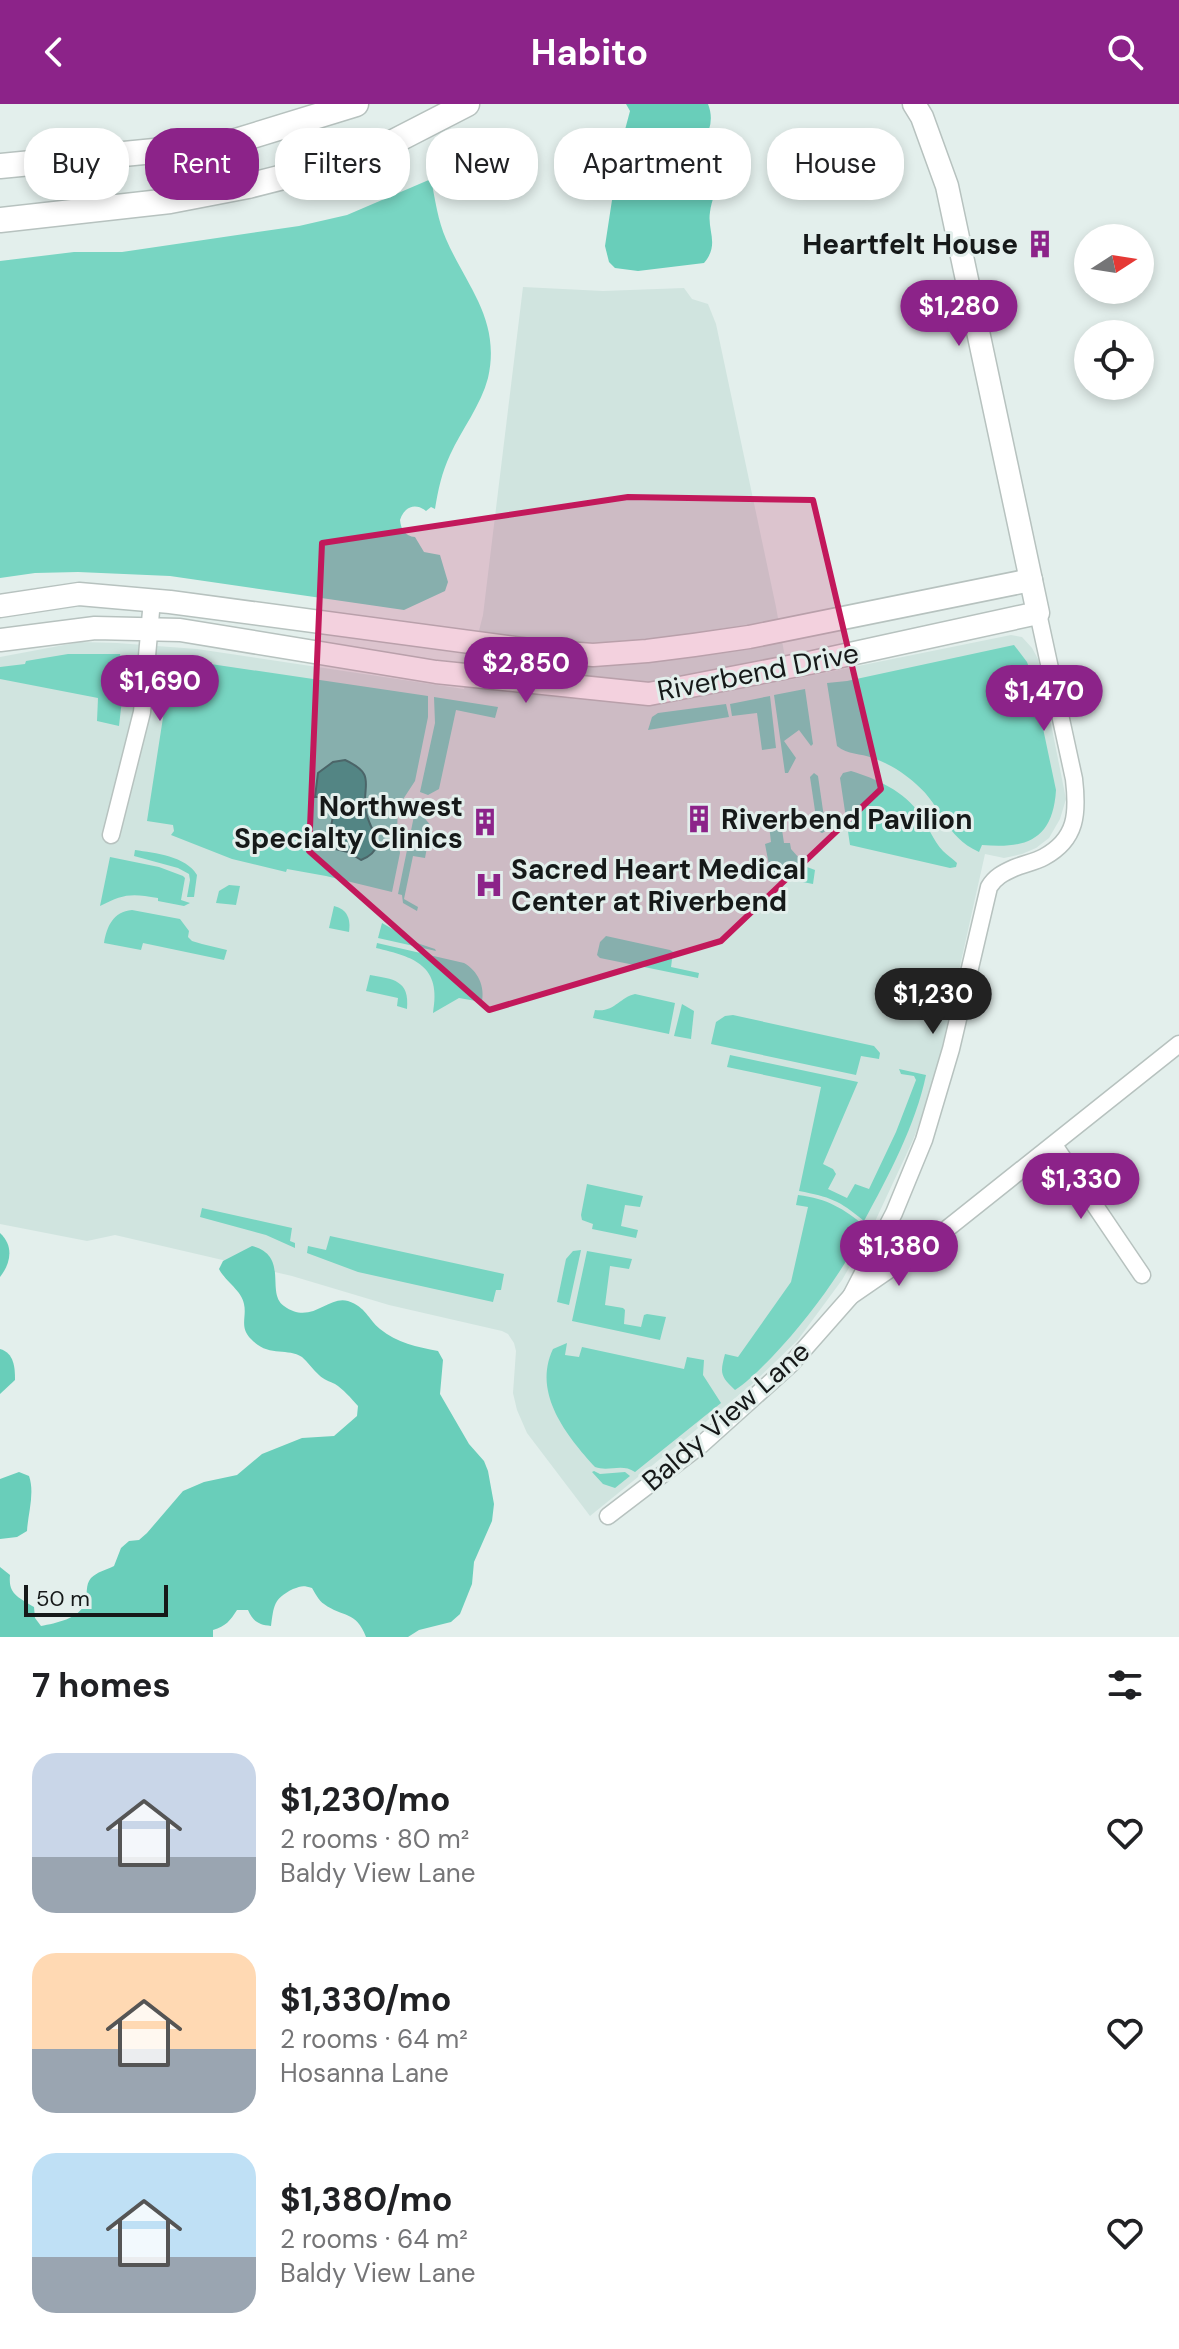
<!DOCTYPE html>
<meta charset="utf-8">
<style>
:root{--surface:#fff;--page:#f2f2f2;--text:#202124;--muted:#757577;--accent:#8c2389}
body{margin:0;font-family:"DM Sans",sans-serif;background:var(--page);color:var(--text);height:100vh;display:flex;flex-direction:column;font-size:30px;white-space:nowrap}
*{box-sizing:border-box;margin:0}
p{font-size:26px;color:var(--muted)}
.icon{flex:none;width:44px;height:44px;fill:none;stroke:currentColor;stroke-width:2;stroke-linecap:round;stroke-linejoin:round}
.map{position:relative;height:1533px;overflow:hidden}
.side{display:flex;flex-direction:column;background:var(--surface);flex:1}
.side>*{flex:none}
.top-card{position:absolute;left:24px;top:24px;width:1132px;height:72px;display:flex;gap:16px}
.needle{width:52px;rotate:78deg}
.tools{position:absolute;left:1074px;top:120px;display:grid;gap:16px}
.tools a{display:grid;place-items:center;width:80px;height:80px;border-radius:50%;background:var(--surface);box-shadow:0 4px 12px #0003;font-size:40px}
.scale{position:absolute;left:24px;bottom:20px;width:144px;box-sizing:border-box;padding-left:8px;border:4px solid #161919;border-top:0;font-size:22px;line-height:28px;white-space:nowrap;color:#161919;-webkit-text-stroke:6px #e3efec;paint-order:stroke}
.price{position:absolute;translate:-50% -68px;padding:0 18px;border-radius:28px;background:var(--accent);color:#fff;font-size:26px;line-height:52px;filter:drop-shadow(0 2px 4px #0008)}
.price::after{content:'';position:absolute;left:50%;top:48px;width:24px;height:18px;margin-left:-12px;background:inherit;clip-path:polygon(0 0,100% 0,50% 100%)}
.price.active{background:#222;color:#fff}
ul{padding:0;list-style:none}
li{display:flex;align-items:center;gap:24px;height:200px;padding:0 32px}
li span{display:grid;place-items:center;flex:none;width:224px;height:160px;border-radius:24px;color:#555}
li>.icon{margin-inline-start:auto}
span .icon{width:96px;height:96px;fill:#fffc;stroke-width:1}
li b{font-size:34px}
h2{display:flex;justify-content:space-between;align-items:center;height:96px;padding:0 32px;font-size:34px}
.chip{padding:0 28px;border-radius:32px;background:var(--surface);box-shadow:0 4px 12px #0003;font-size:28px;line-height:72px}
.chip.active{background:var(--accent);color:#fff}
header{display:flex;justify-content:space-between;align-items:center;height:104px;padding:0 32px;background:var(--accent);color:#fff;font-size:36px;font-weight:700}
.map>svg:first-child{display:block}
.built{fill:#d0e4df}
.green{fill:#78d5c2}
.forest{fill:#69ceba}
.water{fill:#38a18f;stroke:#2e786c;stroke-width:2}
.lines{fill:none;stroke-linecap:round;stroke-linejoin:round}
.street-casing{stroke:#b7c2bf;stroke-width:19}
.secondary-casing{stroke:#b7c2bf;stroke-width:25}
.primary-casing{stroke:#b7c2bf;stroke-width:27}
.street{stroke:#fff;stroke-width:16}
.secondary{stroke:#fff;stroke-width:22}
.primary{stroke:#fff;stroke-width:24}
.marked{fill:#c2185b;fill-opacity:0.2;stroke:#c2185b;stroke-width:6;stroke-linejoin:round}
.labels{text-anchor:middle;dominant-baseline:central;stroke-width:6;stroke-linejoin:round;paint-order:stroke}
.poi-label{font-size:28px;font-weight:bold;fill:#161919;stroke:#e3efec;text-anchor:end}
.street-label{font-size:28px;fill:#161919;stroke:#e3efec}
</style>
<header><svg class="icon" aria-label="back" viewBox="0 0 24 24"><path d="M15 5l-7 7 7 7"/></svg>Habito<svg class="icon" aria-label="search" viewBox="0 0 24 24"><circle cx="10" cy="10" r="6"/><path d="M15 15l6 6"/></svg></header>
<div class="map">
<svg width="1179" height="1533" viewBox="0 0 1179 1533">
<rect width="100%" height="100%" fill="#e3efec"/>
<path class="built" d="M523,183l80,4 81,-3 8,11 16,5 8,20 60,283 13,73 222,-45 11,2 10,11 6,11 28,140 -6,20 -11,19 -13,10 -14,6 -18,4 -19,-4 -52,233 -20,53 -42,90 -29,50 -45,61 -47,45 -160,130 -63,-83 -10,-23 -4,-17 3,-42 -2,-8 -6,-9 -6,-3 -113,-26 -97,-29 -177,-41 -28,6 -87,-17v-567l80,-15 37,1 80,6 267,40 19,-74z"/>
<g class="green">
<path d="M431,75c4,20 7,42 15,60 21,48 55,81 42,139 -7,27 -26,51 -38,77 -8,17 -12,35 -15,54l-4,-2 -5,4c-11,-9 -22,-4 -26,9 1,10 5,16 15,17l9,15 16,3 8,27 -3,9 -41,19 -234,-34 -92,-4 -43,1 -35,5v-317l74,-9h48l177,-26 48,-11z"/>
<path d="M1014,541l13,17 5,14 24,114c-3,50 -30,59 -74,55l-3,7c-35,-16 -36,-45 -63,-68 -12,-11 -28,-21 -43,-26 -13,-5 -25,-3 -36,-12l-10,-63 20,-2z"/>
<path d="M68,550h52l5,19 -6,53 -22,-5 1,-23 -98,-19v-12l25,-3 1,-3z"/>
<path d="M177,555l251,37v21l-13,64 -17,26 -1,25 3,21 -8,39 -66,-16 -39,-7 -1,3 -54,-13 -61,-24 3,-4 -1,-6 -26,-4 24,-155 5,-3z"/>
<path d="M805,585l8,55 -2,2 -12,-16 -15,11 12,17 -8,15h-3l-11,-78z"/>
<path d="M770,592l6,52 -14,2 -5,-37 -25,3 -2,-12z"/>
<path d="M434,593l64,10 -3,11 -39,-8 -17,79 -11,6 -8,-3 15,-69z"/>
<path d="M726,600l3,13 -81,13 4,-13 6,-4z"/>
<path d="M851,667c26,8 53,20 69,43 8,11 13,27 23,37 4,4 10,8 14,12l-1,4 -6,1 -100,-23 -10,-67 3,-5z"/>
<path d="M814,669l4,3 8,55 -4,2 -4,-2 -8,-54z"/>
<path d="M414,712h9l8,10 -6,32 -12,-2 -9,43 14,8 -1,4 -14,-8 -1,-8 -4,-1z"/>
<path d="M781,719l3,20h6l1,6 8,9v6l16,6 -2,14 -46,-9 -1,-9 3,-1 -4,-21 6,-2 -2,-17z"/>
<path d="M135,746c20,3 51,6 62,25l-3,22h-7l3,-17 -1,-6 -11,-6 -44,-12z"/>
<path d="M110,753l49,10 24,9 2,2 -4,22 9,3 -6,3 -26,-5v-3c-27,-5 -35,-4 -58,8z"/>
<path d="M229,781l11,1 -4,19 -20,-2 3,-12z"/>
<path d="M334,802c13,3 17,13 15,26l-20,-4z"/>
<path d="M132,806l48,9 9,12 -1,6 4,4 10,3 25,6 -3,10 -81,-17 -2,7 -37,-7c3,-17 9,-31 28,-33z"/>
<path d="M382,819l35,20 18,6 1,2 -58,-13z"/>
<path d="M606,832l64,14 3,2 -2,15 28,6 -1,5 -98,-20 -3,-3 3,-13z"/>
<path d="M377,839l87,20c14,8 21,23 18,39l-23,-4 -26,15c9,-48 -19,-56 -57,-65z"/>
<path d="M370,871c23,4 40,5 37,34l-10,-3 1,-8 -32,-7z"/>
<path d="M635,890l40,9 -6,31 -76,-16 2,-8c19,3 25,-13 40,-16z"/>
<path d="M682,900l12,7 -3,28 -17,-3z"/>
<path d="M733,911l141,31 6,7 -1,6 -18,-3 -5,19 -145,-31 5,-22 9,-6z"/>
<path d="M730,951l128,27 -35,82 10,5 3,5 -8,15 19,9 8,-14 14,5 27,-57 20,-52 -2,-4 -13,-2 -2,-5 27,6c-10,49 -38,102 -62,146 -25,-21 -34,-24 -65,-30l22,-104 -94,-20z"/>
<path d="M587,1080l56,12 -3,11 -15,-2 -4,21 17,4 -2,8 -44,-9 1,-5 -11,-4 -1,-5z"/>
<path d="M798,1091c30,4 45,13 68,32 -26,48 -57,91 -94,130 -11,11 -24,25 -37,33 -15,-14 -15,-17 -10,-36l13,3 53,-75 17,-75 -12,-2z"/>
<path d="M202,1104l90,20 -2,13 5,2v5l-29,-13 -66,-18z"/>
<path d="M330,1132l174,38 -3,16h-5l-3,12 -135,-30 -51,-19 1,-7 18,4z"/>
<path d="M581,1146l-12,55 -12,-3 9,-43 7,-8z"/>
<path d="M587,1147l45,8 -3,10 -19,-3 -5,39 18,3 2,2 -1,14 17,3 3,-12 3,-1 19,3 -6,23 -88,-19z"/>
<path d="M567,1239l-2,12 14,2 3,-10 102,22 3,-12 17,3 -1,15 18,28 -86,69c-13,-9 -26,0 -40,-5 -28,-31 -63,-74 -42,-118z"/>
<path d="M594,1367l6,3 25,-2 5,4 -15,12 -12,-4 -11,-12z"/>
</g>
<g class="forest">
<path d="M626,0h82c9,23 -5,40 -20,57l2,7c9,1 15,-3 24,-1 8,17 -2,28 -4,45 -3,19 10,32 -6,51l-66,8 -23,-3 -6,-6 -4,-16 9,-59 10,-21 -2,-25 8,-30z"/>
<path d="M0,1129c14,13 11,30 0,44z"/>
<path d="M252,1142c38,10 13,47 32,60 27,20 44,-11 64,-5 18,6 20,18 32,28 17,14 37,18 58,22l5,9 -3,34 29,50 15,17 4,10 6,33 -2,17 -18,41 -2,22 -12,30 -9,8 -32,8 -11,7h-42c-10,-27 -23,-19 -42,-33 -5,-3 -9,-11 -12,-16 -9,-3 -11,-2 -19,1 -20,10 -19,17 -22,37 -13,-1 -18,-5 -23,-16h-11c-7,11 -11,16 -24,20v7h-213v-70l10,8c-2,20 9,22 24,32l1,11 6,8c15,-3 38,-7 44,-23 3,-9 0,-18 6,-25 6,-6 15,-8 23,-12l7,-18 8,-7 10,-1 8,-7 36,-42 21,-9 33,-7 25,-21 40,-16 32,-2 23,-20 1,-10c-7,-8 -15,-17 -23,-22 -6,-3 -11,-4 -16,-9 -6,-5 -11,-13 -17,-18 -15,-10 -33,1 -51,-18 -12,-12 -4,-22 -7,-35 -2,-13 -19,-23 -25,-35l4,-8z"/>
<path d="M0,1245c14,4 15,18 15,31l-15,14z"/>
<path d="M19,1368l10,4c6,17 -1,37 -2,55l-10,6 -17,2v-60z"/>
</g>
<path class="water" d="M345,656c33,15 16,25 21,52 4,20 24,36 -5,48l-13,-8 -21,-5 7,-36 -5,-1v-5l-9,-2 1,-6h-6l3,-24 15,-11z"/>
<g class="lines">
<defs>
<g id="street">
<path d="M111,731l31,-123 10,-112"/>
<path d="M1054,1041l88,130"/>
<path d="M851,1192l43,-83 30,-73 27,-91 38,-162c6,-10 14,-14 25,-19 9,-4 21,-6 30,-11 33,-18 34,-44 30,-78l-36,-166"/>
<path d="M608,1412l93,-71 90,-81 60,-68 87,-60 241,-192"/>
</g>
<g id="secondary">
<path d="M0,502l79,-12 91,8 367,49 56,4 54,-4 47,-6 55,-8 282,-57"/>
<path d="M0,536l95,-12 85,2 256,42 213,22 160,-31 229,-50 -91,-427 -25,-69 -8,-13"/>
</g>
<g id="primary">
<path d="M0,62l226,-22 130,-40"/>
<path d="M0,116l170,-19 78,-15 118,-30 101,-52"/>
</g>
</defs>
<use href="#street" class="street-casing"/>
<use href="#secondary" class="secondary-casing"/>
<use href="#primary" class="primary-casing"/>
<use href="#street" class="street"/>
<use href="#secondary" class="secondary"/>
<use href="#primary" class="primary"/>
</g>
<path class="marked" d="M628,393l185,3 68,289 -160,152 -232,69 -180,-159 13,-308z"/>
<defs>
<symbol id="building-bare" viewBox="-9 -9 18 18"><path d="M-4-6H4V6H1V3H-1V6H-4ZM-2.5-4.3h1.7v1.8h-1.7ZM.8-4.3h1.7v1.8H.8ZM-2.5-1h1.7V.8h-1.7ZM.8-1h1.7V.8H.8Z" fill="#8c2389" stroke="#e3efec" stroke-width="2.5" paint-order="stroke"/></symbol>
<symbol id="hospital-bare" viewBox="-9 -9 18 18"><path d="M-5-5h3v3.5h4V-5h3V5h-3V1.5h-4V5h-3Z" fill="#8c2389" stroke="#e3efec" stroke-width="2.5" paint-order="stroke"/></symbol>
</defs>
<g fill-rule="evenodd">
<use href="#building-bare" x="1020" y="120" width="40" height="40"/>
<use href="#building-bare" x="679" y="695" width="40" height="40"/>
<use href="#building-bare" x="465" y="698" width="40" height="40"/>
<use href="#hospital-bare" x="469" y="761" width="40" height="40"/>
</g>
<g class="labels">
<g class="poi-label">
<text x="1018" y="140">Heartfelt House</text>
<text x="463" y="702">Northwest<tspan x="463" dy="32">Specialty Clinics</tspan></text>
<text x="721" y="715" text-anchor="start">Riverbend Pavilion</text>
<text x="511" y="765" text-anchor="start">Sacred Heart Medical<tspan x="511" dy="32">Center at Riverbend</tspan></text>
</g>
<g class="street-label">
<text transform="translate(758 568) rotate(-11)">Riverbend Drive</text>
<text transform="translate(726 1312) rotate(-41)">Baldy View Lane</text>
</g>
</g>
</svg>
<div class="tools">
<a><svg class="needle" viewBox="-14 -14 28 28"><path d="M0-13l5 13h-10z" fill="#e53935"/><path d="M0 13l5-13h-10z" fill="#757577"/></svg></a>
<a><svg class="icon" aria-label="locate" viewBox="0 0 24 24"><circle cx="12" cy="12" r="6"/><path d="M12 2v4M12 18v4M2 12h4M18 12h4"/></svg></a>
</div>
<div class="scale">50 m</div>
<b class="price" style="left:959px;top:244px">$1,280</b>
<b class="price" style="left:526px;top:601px">$2,850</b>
<b class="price" style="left:160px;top:619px">$1,690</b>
<b class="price" style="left:1044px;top:629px">$1,470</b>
<b class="price active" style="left:933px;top:932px">$1,230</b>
<b class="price" style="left:1081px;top:1117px">$1,330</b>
<b class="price" style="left:899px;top:1184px">$1,380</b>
<div class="top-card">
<a class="chip">Buy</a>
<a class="chip active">Rent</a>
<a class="chip">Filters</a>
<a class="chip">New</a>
<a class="chip">Apartment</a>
<a class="chip">House</a>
</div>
</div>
<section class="side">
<h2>7 homes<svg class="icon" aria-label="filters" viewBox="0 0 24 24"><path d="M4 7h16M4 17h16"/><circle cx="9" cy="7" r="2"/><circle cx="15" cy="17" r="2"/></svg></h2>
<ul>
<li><span style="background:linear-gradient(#c9d6e8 65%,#9aa5b1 0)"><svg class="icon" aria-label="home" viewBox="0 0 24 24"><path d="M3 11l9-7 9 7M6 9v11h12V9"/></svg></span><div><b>$1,230/mo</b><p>2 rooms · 80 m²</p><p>Baldy View Lane</p></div><svg class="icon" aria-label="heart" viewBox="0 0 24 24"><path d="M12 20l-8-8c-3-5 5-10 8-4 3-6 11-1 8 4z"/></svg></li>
<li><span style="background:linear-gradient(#ffd9b3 60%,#9aa5b1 0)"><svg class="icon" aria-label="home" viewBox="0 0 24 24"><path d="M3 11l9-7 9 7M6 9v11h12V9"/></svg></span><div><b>$1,330/mo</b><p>2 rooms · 64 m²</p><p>Hosanna Lane</p></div><svg class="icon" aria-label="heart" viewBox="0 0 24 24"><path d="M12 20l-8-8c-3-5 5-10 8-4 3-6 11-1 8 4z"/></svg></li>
<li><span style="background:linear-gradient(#bfe0f5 65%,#9aa5b1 0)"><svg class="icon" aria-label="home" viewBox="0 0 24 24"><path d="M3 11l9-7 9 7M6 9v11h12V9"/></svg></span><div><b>$1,380/mo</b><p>2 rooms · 64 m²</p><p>Baldy View Lane</p></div><svg class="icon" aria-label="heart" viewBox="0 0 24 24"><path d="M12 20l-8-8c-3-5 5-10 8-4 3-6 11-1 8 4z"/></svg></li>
</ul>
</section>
